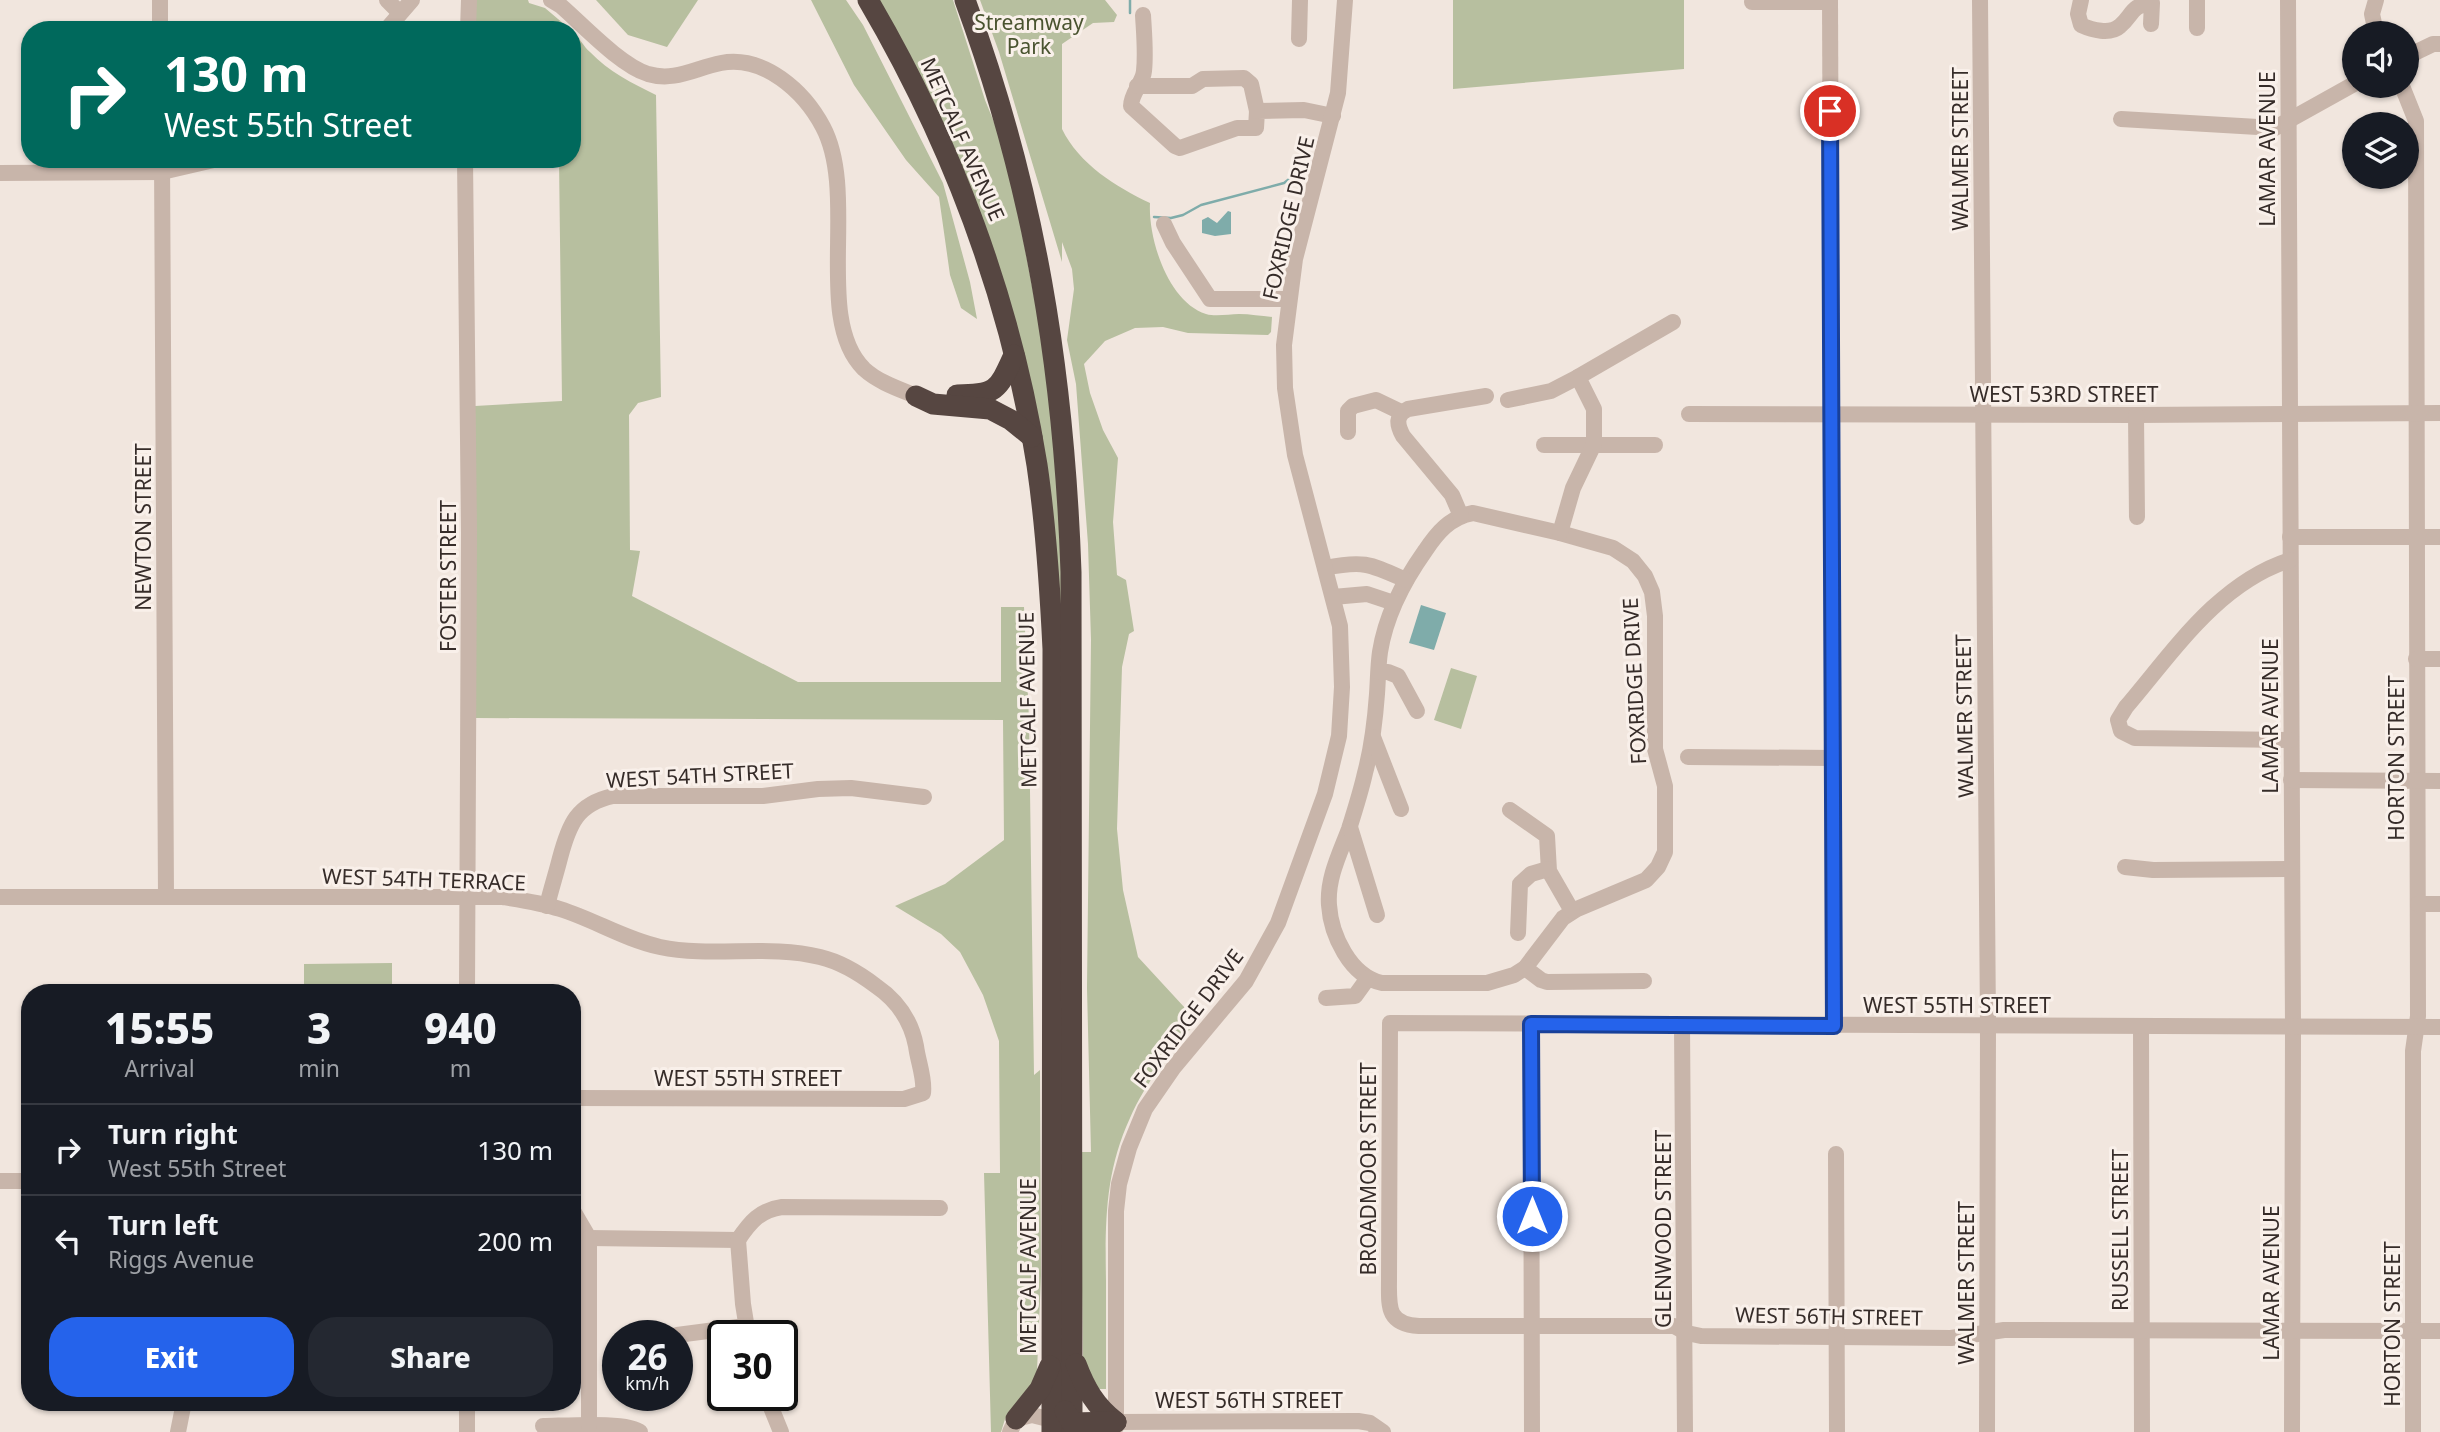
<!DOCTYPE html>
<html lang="en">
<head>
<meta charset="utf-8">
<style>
  :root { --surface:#171b24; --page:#242831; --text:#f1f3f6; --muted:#9ea1a6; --line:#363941; --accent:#2563eb }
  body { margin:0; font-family:"Noto Sans",sans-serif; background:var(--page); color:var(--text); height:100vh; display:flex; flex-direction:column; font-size:26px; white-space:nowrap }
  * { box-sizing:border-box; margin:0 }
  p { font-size:23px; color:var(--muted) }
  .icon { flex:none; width:38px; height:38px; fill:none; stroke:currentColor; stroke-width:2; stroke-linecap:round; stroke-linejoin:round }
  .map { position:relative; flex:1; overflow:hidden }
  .side { position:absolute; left:21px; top:984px; width:560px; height:427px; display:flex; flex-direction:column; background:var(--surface); border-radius:28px; box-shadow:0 2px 5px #0004 }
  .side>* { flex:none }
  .hud { position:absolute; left:21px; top:21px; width:560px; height:147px; border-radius:28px; box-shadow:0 2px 5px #0004; background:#00695c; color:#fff; overflow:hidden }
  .buttons { position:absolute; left:2342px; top:21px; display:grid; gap:14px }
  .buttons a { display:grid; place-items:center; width:77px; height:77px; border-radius:50%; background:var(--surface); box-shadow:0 2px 5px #0004; font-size:35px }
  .speed { position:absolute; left:602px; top:1320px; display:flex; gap:14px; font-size:35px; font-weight:700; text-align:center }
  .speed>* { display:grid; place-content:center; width:91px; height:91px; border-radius:50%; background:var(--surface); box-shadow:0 2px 5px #0004; line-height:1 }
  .speed small { font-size:18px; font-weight:400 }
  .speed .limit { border:4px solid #111; border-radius:10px; background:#fff; color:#111 }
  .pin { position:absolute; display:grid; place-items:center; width:60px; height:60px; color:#fff; margin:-30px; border:4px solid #fff; border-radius:50%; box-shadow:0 2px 7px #0007 }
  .me { position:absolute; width:77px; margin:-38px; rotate:0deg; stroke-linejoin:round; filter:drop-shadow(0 0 5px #0008) }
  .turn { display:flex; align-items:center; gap:24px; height:147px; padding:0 28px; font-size:32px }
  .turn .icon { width:91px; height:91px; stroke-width:2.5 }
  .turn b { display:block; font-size:49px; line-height:60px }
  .eta { display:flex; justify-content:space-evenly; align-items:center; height:119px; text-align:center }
  .eta b { font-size:42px; font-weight:800; line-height:49px }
  .primary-button { display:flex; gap:14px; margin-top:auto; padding:14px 28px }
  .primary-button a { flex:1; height:80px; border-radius:28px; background:var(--accent); color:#fff; font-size:28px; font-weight:800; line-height:80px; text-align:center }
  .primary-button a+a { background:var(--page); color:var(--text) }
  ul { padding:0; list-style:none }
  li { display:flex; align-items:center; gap:21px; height:91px; padding:0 28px; border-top:2px solid var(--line) }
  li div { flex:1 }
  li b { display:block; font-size:26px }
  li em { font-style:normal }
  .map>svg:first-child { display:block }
  .green { fill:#b7bf9f }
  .water { fill:#7facaa }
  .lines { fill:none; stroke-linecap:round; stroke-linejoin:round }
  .stream { stroke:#7facaa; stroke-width:2.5 }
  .minor { stroke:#c8b5aa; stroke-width:16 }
  .highway { stroke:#564641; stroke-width:21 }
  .route-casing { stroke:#184099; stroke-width:18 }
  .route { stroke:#2563eb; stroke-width:12 }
  .labels { text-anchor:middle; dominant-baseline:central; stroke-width:6; stroke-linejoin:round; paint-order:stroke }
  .park-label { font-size:21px; fill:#49532f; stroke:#f9f0ea }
  .street-label { font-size:21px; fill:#362c29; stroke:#f9f0ea }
</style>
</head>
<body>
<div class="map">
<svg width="2440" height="1432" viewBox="0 0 2440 1432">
  <rect width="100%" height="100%" fill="#f1e6de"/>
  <!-- green -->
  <g class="green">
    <path d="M475 0H528L529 3 545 8 571 30H472Z"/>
    <path d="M596 0H698L667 47 628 35Z"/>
    <path d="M811 0H846L863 25 943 183 970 282 977 319 961 308 950 275 939 197 906 160 854 85Z"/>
    <path d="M877 0H953L985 100 1007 154 1051 386 1064 584 1058 698 1020 352Z"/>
    <path d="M980 0H1105L1117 15 1114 22 1093 23 1062 44V129C1079 164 1116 187 1150 203 1148 239 1168 302 1206 314 1216 317 1229 314 1239 314 1250 314 1261 316 1272 317L1271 332 1268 335 1188 333 1163 327 1135 328 1105 341 1084 364 1090 393 1103 430 1118 458 1113 522 1117 575 1126 580 1134 631 1129 634 1122 667 1117 829 1123 890 1138 957 1197 1021C1172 1051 1146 1081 1130 1118 1105 1172 1105 1223 1106 1281 1106 1317 1106 1353 1106 1389H1097L1083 1358 1080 1152H1091L1087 988 1091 640 1088 544 1076 384 1067 340 1074 289 1072 269 1062 242V262L999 52Z"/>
    <path d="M1453 0H1684V69L1453 89Z"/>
    <path d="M572 31C580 38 583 46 590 52 609 72 632 83 656 95L661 397 638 403 629 415 630 550 640 551 632 596 798 682H1001V607H1024L1029 720 1034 1075 1040 1070 1041 1276 1037 1371 1035 1379 1005 1419 1001 1432H991L984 1173H1000L999 1041 983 995 960 952 941 934 895 906 945 884 1004 840 1003 720 476 718 475 406 562 401 559 159H572Z"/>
    <path d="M1451 668 1477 676 1461 729 1434 720Z"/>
    <path d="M392 963V992H304V964Z"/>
  </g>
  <!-- water -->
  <g class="water">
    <path d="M1228 211 1231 212V234L1215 236 1202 233V220L1208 217 1217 223Z"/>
    <path d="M1421 605 1446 613 1434 650 1409 643Z"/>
  </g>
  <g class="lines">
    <!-- stream -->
    <g class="stream">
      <path d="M1130 0V13"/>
      <path d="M1154 217 1171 218 1183 215 1201 205 1284 183 1297 173"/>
    </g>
    <!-- minor -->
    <g class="minor">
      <path d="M160 0V30"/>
      <path d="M387 0 400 13"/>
      <path d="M551 0 561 6C584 26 620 65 648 74 675 82 695 68 721 63 764 55 804 91 823 127 859 195 813 319 864 369 878 382 899 389 916 396"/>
      <path d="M1830 0 1834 1026"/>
      <path d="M1980 0 1988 1026 1987 1432"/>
      <path d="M2081 0 2078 14 2081 25C2092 30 2110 35 2120 26 2133 15 2131 5 2152 3L2151 24"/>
      <path d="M2288 0 2293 1028 2292 1432"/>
      <path d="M1752 2H1830"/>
      <path d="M1143 15C1144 33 1146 53 1144 71 1143 83 1131 93 1131 106L1175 146 1180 148 1237 128H1256L1257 111 1304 110 1333 116"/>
      <path d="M2197 28V0"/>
      <path d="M386 30 412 0"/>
      <path d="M468 30 469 0"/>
      <path d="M2376 33 2372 14 2376 0"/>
      <path d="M1299 39 1300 0"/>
      <path d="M2406 57 2433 44H2440"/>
      <path d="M1137 86H1192L1203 79 1244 78 1251 84 1257 111"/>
      <path d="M2402 86 2416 121 2418 1016 2413 1051V1432"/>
      <path d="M2121 119 2275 128 2354 84"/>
      <path d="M162 159 166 896"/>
      <path d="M465 159 469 532 467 992"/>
      <path d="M0 173 162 172 218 159"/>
      <path d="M1164 224 1173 243 1210 299H1289"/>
      <path d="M1508 400 1551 391 1578 377"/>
      <path d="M1689 414 2136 415 2440 413"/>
      <path d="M2136 415 2137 517"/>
      <path d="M1348 432V411L1353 406 1376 400 1401 412"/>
      <path d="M1544 445H1655"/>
      <path d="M1473 513 1560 533 1613 548 1633 561 1645 576 1652 592 1655 616V749L1665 786V852L1658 867 1646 880 1577 909 1563 918 1525 968 1514 975 1487 983H1382C1350 976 1331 935 1329 905 1327 878 1340 853 1349 829 1355 810 1361 791 1365 773 1372 747 1375 721 1377 694 1378 680 1378 666 1380 652 1386 614 1403 582 1425 551 1437 533 1450 517 1473 513Z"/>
      <path d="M1461 516 1452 495 1403 436C1397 425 1395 415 1408 409L1486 396"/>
      <path d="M1560 533 1573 488 1594 444V409L1578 377 1673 322"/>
      <path d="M2290 537H2440"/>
      <path d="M2290 560C2218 583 2173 652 2126 707L2118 720 2121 731 2135 738 2291 740"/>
      <path d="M1325 568C1364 560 1370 564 1406 580"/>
      <path d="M1333 597 1367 594 1394 603"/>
      <path d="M2416 659H2440"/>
      <path d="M1379 672H1388L1398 676 1417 711"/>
      <path d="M1373 737 1401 809"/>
      <path d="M1688 757 1833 758"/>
      <path d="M2291 780 2440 781"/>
      <path d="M1510 810 1547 836 1549 871 1572 911"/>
      <path d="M1350 827 1377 915"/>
      <path d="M2125 867 2153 870 2292 869"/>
      <path d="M0 897H503C522 900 542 903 560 909 595 920 624 939 660 947 712 958 769 944 820 957 841 962 859 973 876 986 898 1001 911 1020 916 1046 918 1062 925 1078 923 1093L904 1099 572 1098"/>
      <path d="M2418 904H2440"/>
      <path d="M547 906C551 889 556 874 560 858 569 824 577 804 613 796H763L818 789 851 788 924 797"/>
      <path d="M1518 933 1520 884 1531 874 1548 869"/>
      <path d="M1525 968 1541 980 1547 982 1644 981"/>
      <path d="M1326 998 1355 996 1368 978"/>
      <path d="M1531 1024 1532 1432"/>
      <path d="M1682 1025 1685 1432"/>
      <path d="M2141 1027 2142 1432"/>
      <path d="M2440 1027 1390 1023 1389 1279C1389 1306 1386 1324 1419 1326H1674L1687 1333 1701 1336 1951 1338 2004 1330 2440 1331"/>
      <path d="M1836 1154 1837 1432"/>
      <path d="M0 1181H30"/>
      <path d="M572 1209 589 1238"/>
      <path d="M589 1238 738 1240C750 1222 760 1210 782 1207L940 1208"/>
      <path d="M738 1240 743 1304 748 1335"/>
      <path d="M677 1335 746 1326"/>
      <path d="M766 1395 781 1432"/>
      <path d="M467 1402V1432"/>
      <path d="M1116 1422 1358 1421 1370 1423 1383 1432"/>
      <path d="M543 1426C562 1426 629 1421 640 1432"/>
      <path d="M589 1426V1238"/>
      <path d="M1116 1427V1211L1119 1184 1129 1148 1145 1109 1174 1067 1246 981 1278 923 1325 794 1339 736 1342 687 1340 626 1295 455 1285 388 1284 345 1295 259 1338 93 1345 0"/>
      <path d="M178 1432 184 1402"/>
      <path d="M1010 1432 1016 1419 1032 1415 1052 1420"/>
    </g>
    <!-- highway -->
    <g class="highway">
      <path d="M868 0C952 143 1011 301 1037 465 1046 526 1050 588 1053 649L1052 1432"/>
      <path d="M965 0C1035 190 1064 371 1071 572L1072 1432"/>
      <path d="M957 395C997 395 998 390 1014 355"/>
      <path d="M916 396 933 404 990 409 1011 420 1032 437"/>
      <path d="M1076 1364C1085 1388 1095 1406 1116 1422"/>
      <path d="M1065 1411 1072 1423 1116 1422"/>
      <path d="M1016 1419 1040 1389 1050 1366"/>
    </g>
  </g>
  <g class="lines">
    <!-- route casing -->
    <g class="route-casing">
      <path id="route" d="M1532 1216 1531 1024 1834 1026 1830 111"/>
    </g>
    <!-- route -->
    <use href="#route" class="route"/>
  </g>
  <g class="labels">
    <!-- park labels -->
    <g class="park-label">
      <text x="1029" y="22">Streamway<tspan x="1029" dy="24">Park</tspan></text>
    </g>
    <!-- street labels -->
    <g class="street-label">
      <text transform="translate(963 139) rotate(66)">METCALF AVENUE</text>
      <text transform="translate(1960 149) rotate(-90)">WALMER STREET</text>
      <text transform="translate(2267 149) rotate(-90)">LAMAR AVENUE</text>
      <text transform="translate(1288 218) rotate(-77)">FOXRIDGE DRIVE</text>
      <text x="2064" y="394">WEST 53RD STREET</text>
      <text transform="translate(143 527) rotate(-90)">NEWTON STREET</text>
      <text transform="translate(448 576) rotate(-90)">FOSTER STREET</text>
      <text transform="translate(1634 681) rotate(-93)">FOXRIDGE DRIVE</text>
      <text transform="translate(1027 700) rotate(-91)">METCALF AVENUE</text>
      <text transform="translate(1964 716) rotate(-91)">WALMER STREET</text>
      <text transform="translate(2270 716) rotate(-90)">LAMAR AVENUE</text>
      <text transform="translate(2396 758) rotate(-90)">HORTON STREET</text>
      <text transform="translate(700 775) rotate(-3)">WEST 54TH STREET</text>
      <text transform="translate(424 879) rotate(2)">WEST 54TH TERRACE</text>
      <text x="1957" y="1005">WEST 55TH STREET</text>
      <text transform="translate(1188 1018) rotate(-53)">FOXRIDGE DRIVE</text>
      <text x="748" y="1078">WEST 55TH STREET</text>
      <text transform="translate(1368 1169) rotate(-90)">BROADMOOR STREET</text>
      <text transform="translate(1663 1229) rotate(-90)">GLENWOOD STREET</text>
      <text transform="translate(2120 1230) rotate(-90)">RUSSELL STREET</text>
      <text transform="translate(1028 1266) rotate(-90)">METCALF AVENUE</text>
      <text transform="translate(1966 1283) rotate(-90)">WALMER STREET</text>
      <text transform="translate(2271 1283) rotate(-90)">LAMAR AVENUE</text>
      <text transform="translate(1829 1316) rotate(1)">WEST 56TH STREET</text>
      <text transform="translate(2392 1324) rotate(-90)">HORTON STREET</text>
      <text x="1249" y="1400">WEST 56TH STREET</text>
    </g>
  </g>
</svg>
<div class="buttons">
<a><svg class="icon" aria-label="sound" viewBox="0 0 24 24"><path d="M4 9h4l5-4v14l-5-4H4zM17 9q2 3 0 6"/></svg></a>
<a><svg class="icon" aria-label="layers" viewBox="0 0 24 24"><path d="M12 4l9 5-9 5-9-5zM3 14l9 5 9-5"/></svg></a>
</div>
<div class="speed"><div>26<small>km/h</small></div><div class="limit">30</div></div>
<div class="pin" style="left:1830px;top:111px;background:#d93025"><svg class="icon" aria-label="arrive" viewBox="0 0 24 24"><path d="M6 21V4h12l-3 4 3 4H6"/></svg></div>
<svg class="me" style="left:1532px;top:1216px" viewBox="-20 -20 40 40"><circle r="17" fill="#2563eb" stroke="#fff" stroke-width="3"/><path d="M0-11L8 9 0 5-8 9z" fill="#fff"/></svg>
<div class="hud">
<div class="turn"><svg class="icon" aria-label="right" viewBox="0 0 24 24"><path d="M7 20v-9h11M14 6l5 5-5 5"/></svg><div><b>130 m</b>West 55th Street</div></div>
</div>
<section class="side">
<div class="eta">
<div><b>15:55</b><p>Arrival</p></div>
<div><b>3</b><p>min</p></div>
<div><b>940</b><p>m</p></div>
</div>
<ul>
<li><svg class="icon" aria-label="right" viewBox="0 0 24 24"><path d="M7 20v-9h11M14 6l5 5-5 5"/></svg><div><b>Turn right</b><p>West 55th Street</p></div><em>130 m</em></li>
<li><svg class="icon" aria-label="left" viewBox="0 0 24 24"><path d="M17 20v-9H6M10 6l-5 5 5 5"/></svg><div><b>Turn left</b><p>Riggs Avenue</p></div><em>200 m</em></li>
</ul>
<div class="primary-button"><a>Exit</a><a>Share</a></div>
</section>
</div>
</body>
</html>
